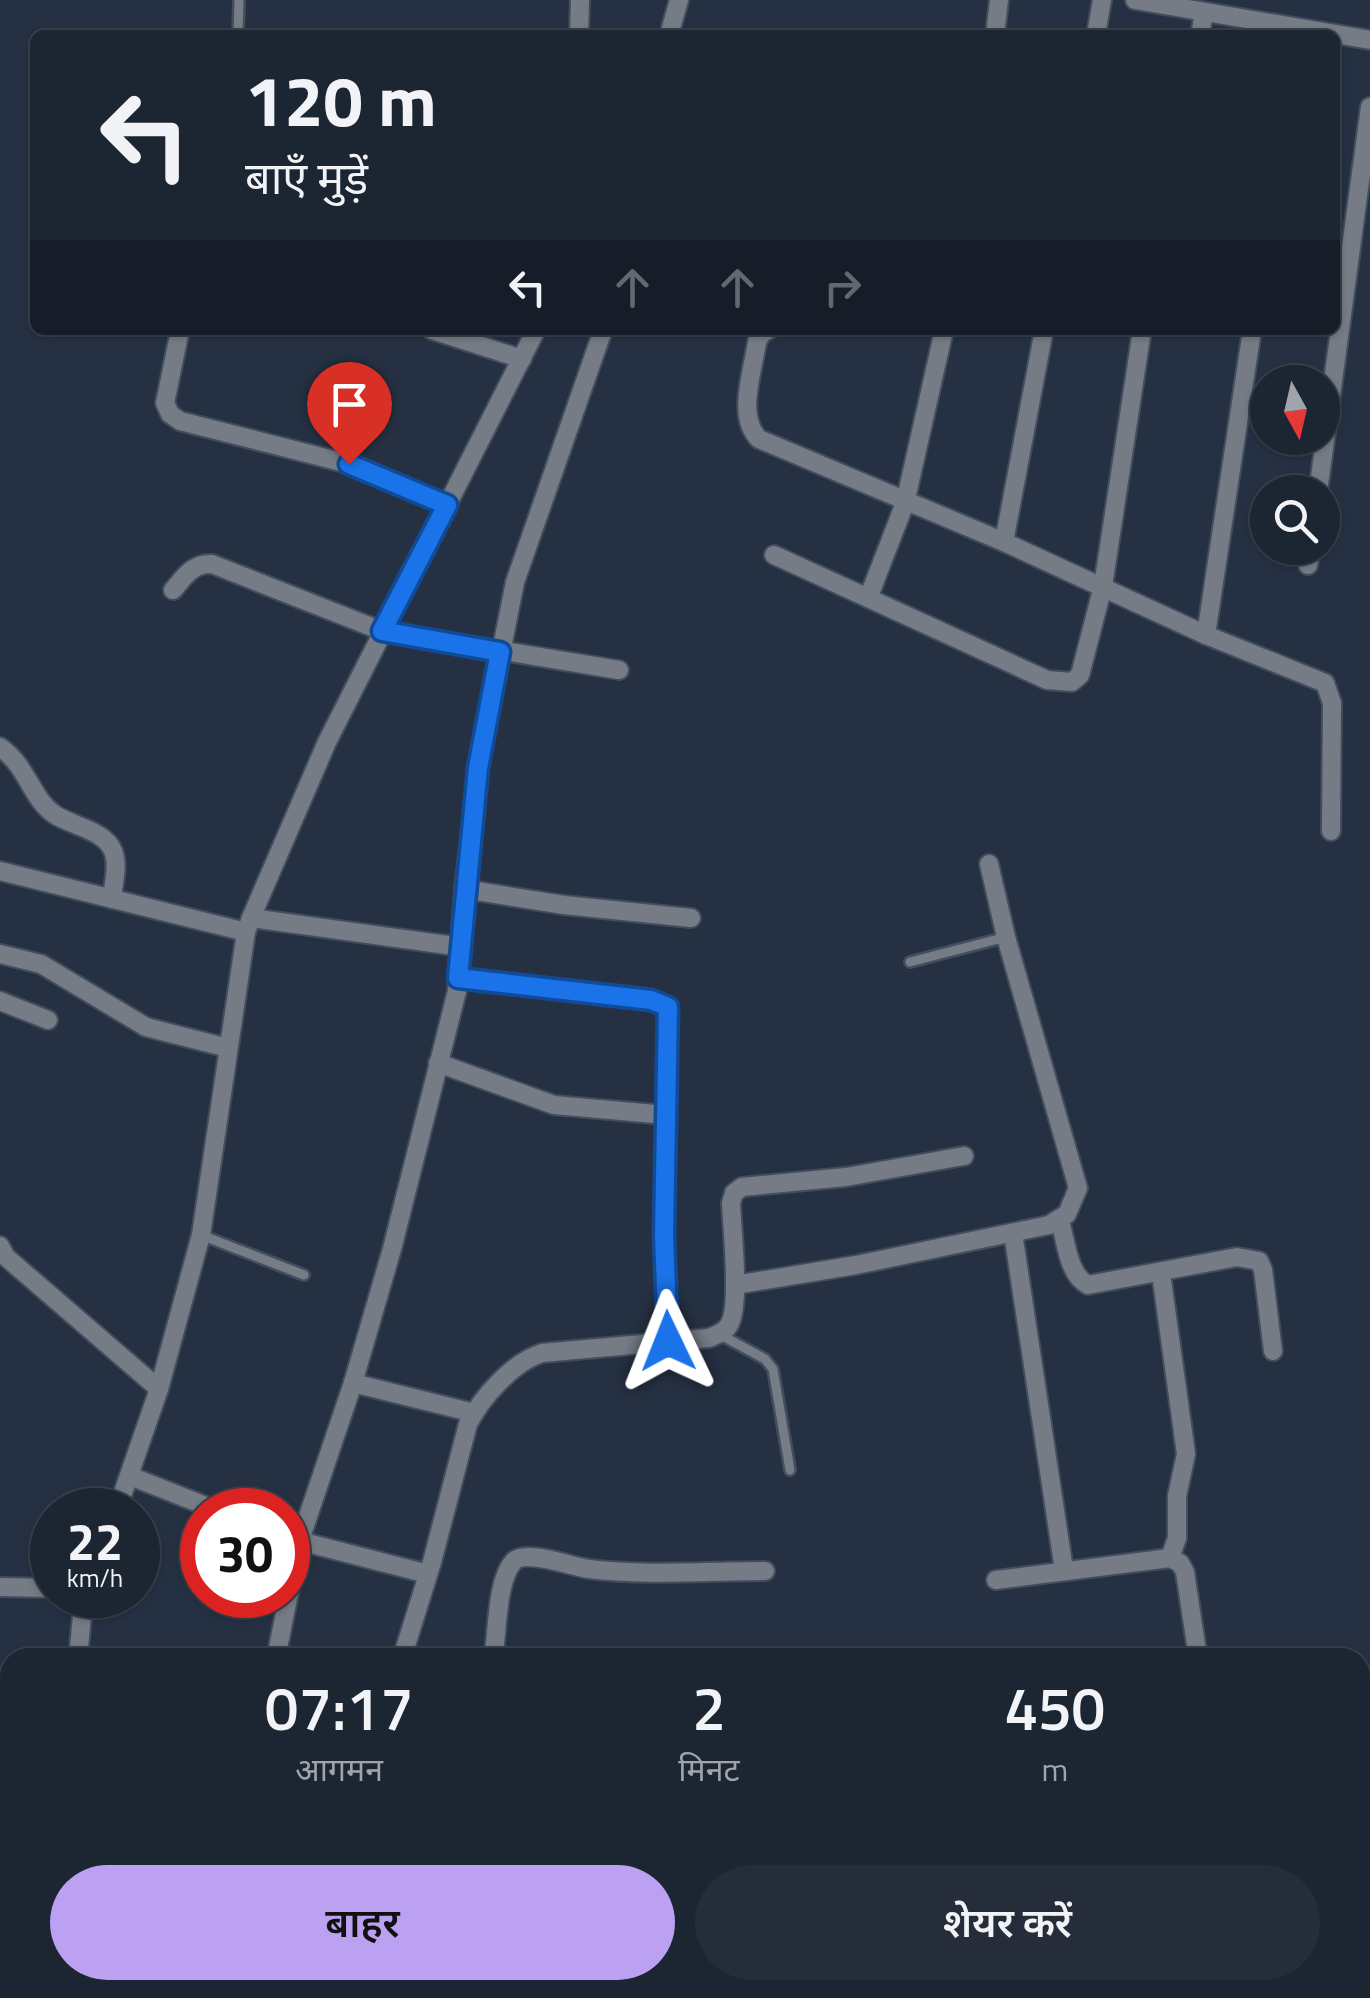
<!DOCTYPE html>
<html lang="hi">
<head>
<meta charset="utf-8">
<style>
  :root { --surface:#1c2532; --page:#252d3a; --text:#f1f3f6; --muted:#a0a5ac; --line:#3a424d; --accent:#bca0f2 }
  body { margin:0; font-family:"Titillium Web","Noto Sans Devanagari",sans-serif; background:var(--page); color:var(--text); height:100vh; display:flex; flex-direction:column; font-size:38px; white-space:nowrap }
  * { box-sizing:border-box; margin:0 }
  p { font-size:32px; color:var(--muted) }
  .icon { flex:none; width:55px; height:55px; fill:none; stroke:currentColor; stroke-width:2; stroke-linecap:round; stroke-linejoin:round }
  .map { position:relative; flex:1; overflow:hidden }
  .details { position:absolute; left:0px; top:1648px; width:1370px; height:352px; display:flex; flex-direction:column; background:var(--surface); border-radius:30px 30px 0 0; box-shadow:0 2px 8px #0004,0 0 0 2px var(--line) }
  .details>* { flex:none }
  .hud { position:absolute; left:30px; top:30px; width:1310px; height:305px; border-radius:15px; box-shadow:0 2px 8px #0004,0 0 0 2px var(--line); background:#1c2532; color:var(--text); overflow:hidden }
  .needle { width:65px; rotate:172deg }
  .fabs { position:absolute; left:1250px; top:365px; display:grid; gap:20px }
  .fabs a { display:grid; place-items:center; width:90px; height:90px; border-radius:50%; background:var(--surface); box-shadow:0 2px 8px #0004,0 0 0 2px var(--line); font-size:50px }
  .speed { position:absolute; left:30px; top:1488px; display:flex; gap:20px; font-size:50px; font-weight:700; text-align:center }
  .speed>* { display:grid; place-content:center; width:130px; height:130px; border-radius:50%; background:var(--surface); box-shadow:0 2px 8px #0004,0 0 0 2px var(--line); line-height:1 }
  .speed small { font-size:25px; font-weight:400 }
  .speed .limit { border:15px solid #d22; background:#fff; color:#111 }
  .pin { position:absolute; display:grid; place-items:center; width:85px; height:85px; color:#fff; margin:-102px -42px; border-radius:50% 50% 50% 0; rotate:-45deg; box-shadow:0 0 10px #0007 }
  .pin .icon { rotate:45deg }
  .me { position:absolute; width:110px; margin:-55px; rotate:358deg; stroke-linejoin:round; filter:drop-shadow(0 0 8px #0008) }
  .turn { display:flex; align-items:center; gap:35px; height:210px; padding:0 50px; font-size:45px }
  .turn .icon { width:130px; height:130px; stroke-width:2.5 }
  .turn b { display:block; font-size:70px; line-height:85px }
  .lanes { display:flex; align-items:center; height:95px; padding:0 50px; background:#0003; justify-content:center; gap:50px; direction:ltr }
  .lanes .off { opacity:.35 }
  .eta { display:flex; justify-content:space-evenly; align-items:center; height:170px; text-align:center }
  .eta b { font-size:60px; font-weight:600; line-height:70px }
  .button { display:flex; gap:20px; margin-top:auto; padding:20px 50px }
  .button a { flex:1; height:115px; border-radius:60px; background:var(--accent); color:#111; font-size:40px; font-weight:600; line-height:115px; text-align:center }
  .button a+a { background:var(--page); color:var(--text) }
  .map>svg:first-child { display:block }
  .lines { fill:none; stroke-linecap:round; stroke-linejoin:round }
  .lane-casing { stroke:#424d5e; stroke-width:14 }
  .street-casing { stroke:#424d5e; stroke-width:22 }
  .lane { stroke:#757c85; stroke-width:9 }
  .street { stroke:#757c85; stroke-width:18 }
  .route-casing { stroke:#114b97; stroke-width:25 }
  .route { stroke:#1a73e8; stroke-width:18 }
</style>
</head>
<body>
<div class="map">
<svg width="1370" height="1998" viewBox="0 0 1370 1998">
  <rect width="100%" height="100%" fill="#253143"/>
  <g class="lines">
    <!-- lane casing -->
    <g class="lane-casing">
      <g id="lane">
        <path d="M238 35 239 0"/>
        <path d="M910 962 1006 937"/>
        <path d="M201 1235 304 1275"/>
        <path d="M719 1334 765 1359 773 1369 790 1470"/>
      </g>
    </g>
    <!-- street casing -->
    <g class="street-casing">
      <g id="street">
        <path d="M1135 0 1370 40"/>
        <path d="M579 35 580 0"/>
        <path d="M669 35 679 0"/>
        <path d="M995 35 999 0"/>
        <path d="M1096 35 1102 0"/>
        <path d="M1200 35 1204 13"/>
        <path d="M180 330 165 403 170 414 180 421 349 464 447 505"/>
        <path d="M432 330 522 359"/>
        <path d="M768 330 762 333 757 342C753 371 736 417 759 439L1004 542 1206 635 1325 683 1332 703 1331 831"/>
        <path d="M1318 492 1370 107"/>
        <path d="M1004 542 1044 330"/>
        <path d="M774 555 1047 680 1072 682 1080 675 1103 586 1142 330"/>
        <path d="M1308 565 1311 548"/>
        <path d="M173 590C185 576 193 563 212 564L382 631 619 670"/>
        <path d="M869 596 905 503 944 330"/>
        <path d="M1206 635 1252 330"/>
        <path d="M0 747C28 767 31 798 54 814 71 826 105 830 113 851 119 865 113 884 112 899"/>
        <path d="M0 871 246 932"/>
        <path d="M464 889 564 905 691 918"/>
        <path d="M251 918 462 947"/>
        <path d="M0 954 41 964 146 1027 228 1048"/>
        <path d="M458 978 651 1000 668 1007 664 1235 668 1341"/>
        <path d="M0 1001 48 1020"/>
        <path d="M438 1063 554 1105 666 1115"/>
        <path d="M1060 1221C1066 1241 1068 1275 1088 1285L1237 1257 1259 1261 1263 1270 1273 1351"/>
        <path d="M1013 1233 1064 1570"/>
        <path d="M0 1246 6 1257 159 1389"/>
        <path d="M1161 1273 1186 1454 1177 1496V1538L1170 1558"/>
        <path d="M735 1285 856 1265 1049 1225 1067 1214 1078 1188 1006 937 989 864"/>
        <path d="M353 1383 474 1413"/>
        <path d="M130 1476 216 1510"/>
        <path d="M117 1510 159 1389 201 1235 246 932 251 918 327 742 536 330"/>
        <path d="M288 1538 428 1574"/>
        <path d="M996 1580 1170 1558 1180 1563 1185 1572 1198 1658"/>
        <path d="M0 1587 52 1588"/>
        <path d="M78 1658 84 1595"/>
        <path d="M276 1658 299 1543 353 1383 392 1249 457 991 464 889 478 768 515 582 603 330"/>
        <path d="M402 1658 432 1562 468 1424C482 1397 513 1362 542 1353L709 1338C717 1335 725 1332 729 1325 741 1307 732 1228 731 1203L734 1193 742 1187 846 1177 964 1156"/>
        <path d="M493 1658C498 1632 496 1580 514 1561 527 1549 572 1567 589 1569 645 1576 708 1571 765 1571"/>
        <path d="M1360 1943 1370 1949"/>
        <path d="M1178 1990 1179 1998"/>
        <path d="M1274 1990 1275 1998"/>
        <path d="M32 1998 33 1990"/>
        <path d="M153 1998 154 1990"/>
        <path d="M430 1998 431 1990"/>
      </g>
    </g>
    <!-- lane -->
    <use href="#lane" class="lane"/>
    <!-- street -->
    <use href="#street" class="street"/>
  </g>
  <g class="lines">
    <!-- route casing -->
    <g class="route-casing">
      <path id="route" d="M349 464 447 505 382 631 500 652 478 768 458 978 651 1000 668 1007 664 1235 668 1341"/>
    </g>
    <!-- route -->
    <use href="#route" class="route"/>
  </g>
</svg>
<div class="fabs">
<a><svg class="needle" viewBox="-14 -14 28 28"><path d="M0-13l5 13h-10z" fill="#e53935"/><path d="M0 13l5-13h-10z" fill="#a0a5ac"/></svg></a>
<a><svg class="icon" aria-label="search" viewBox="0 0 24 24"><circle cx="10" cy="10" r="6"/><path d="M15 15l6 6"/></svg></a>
</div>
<div class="speed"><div>22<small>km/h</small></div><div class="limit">30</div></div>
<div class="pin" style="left:349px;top:464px;background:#d93025"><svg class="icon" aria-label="arrive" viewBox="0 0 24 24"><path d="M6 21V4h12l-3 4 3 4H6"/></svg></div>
<svg class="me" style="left:668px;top:1341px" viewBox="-20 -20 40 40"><path d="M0-17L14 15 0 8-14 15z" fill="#1a73e8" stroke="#fff" stroke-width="4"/></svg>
<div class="hud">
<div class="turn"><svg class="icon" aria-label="left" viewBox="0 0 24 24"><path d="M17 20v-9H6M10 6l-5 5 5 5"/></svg><div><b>120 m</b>बाएँ मुड़ें</div></div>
<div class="lanes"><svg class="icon" aria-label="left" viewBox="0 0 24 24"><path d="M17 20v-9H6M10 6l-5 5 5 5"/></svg><svg class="icon off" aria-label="ahead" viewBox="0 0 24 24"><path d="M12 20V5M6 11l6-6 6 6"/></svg><svg class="icon off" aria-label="ahead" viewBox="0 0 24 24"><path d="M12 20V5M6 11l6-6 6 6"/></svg><svg class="icon off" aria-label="right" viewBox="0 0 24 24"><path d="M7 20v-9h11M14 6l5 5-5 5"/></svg></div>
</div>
<section class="details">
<div class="eta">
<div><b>07:17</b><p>आगमन</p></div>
<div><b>2</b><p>मिनट</p></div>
<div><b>450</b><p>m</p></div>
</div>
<div class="button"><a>बाहर</a><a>शेयर करें</a></div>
</section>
</div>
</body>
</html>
